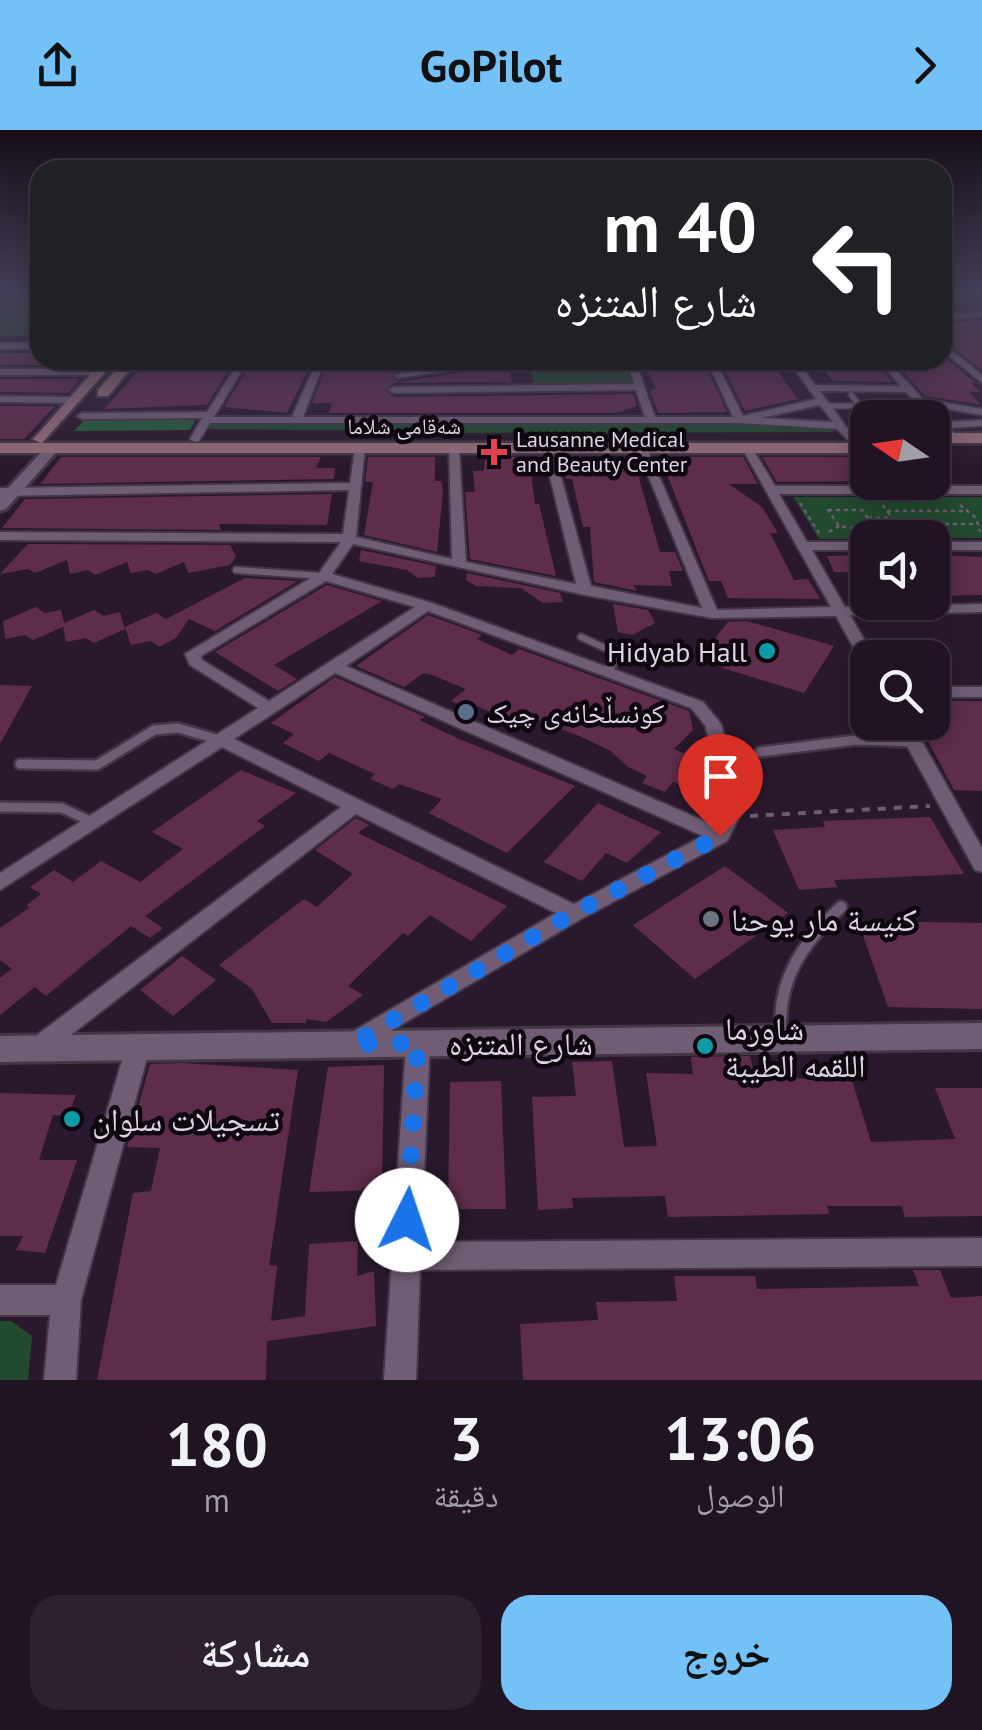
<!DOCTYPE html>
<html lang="ar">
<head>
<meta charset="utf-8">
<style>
  :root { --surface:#201322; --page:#2d202f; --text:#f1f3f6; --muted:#a29ea5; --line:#3d3240; --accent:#73c1f6 }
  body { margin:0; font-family:"PT Sans","Noto Naskh Arabic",sans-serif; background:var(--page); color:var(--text); direction:rtl; height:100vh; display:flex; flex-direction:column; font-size:38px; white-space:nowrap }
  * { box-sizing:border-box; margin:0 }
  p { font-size:32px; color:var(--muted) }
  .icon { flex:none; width:55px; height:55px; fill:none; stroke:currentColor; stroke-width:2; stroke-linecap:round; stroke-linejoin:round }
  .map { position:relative; height:1250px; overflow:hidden; direction:ltr }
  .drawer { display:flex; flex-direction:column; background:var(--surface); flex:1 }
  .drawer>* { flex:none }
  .guide { position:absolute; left:30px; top:30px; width:922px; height:210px; border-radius:30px; box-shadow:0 5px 25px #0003,0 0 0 2px var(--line); direction:rtl; background:#202124; color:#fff; overflow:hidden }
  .needle { width:65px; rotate:283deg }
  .tools { position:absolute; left:850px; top:270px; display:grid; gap:20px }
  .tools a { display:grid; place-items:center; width:100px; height:100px; border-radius:20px; background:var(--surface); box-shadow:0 5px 25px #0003,0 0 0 2px var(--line); font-size:50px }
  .pin { position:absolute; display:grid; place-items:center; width:85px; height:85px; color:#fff; margin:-102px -42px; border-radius:50% 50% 50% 0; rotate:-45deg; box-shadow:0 0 10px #0007 }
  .pin .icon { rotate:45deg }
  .me { position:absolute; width:110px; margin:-55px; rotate:4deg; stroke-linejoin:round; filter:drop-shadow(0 0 8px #0008) }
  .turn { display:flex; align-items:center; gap:35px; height:210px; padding:0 30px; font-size:45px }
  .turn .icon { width:130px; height:130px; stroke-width:2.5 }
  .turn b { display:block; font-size:70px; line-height:85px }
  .eta { display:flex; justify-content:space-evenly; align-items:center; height:170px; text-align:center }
  .eta b { font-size:60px; font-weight:700; line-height:70px }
  .primary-button { display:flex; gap:20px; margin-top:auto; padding:20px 30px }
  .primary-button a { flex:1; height:115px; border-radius:30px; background:var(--accent); color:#111; font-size:40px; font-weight:700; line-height:115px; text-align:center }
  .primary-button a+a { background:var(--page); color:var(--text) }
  header { display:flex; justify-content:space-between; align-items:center; height:130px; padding:0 30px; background:var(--accent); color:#111; font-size:45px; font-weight:700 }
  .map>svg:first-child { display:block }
  .green { fill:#214a2f }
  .forest { fill:#245d3a }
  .building { fill:#5f2d4c }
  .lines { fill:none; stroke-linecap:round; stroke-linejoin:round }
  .service-far3-casing { stroke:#433646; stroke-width:8 }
  .service-far2-casing { stroke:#433646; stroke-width:10 }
  .service-far1-casing { stroke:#433646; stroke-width:14 }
  .service-casing { stroke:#433646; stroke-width:16 }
  .pedestrian-casing { stroke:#433646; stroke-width:6 }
  .minor-casing { stroke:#433646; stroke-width:4 }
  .tertiary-casing { stroke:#433646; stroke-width:6 }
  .secondary-casing { stroke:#433646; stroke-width:5 }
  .path-far1 { stroke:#6c5d6f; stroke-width:2.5; stroke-dasharray:4 4; stroke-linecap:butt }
  .path { stroke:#6c5d6f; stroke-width:4; stroke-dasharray:8 8; stroke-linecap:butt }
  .service-far3 { stroke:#705d75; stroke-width:5 }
  .service-far2 { stroke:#705d75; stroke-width:6 }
  .service-far1 { stroke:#705d75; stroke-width:9 }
  .service { stroke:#705d75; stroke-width:11 }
  .pedestrian { fill:#705d75; fill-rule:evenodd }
  .minor { fill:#705d75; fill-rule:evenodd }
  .tertiary { fill:#705d75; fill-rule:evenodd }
  .secondary { fill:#926c78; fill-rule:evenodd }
  .route { stroke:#1a73e8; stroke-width:18; stroke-dasharray:0 32.4 }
  .health-dot { fill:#e0444e; stroke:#0f0710; stroke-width:4 }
  .culture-dot { fill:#0f9aa8; stroke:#0f0710; stroke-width:4 }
  .service-dot { fill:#5c6f8a; stroke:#0f0710; stroke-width:4 }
  .worship-dot { fill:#6b7280; stroke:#0f0710; stroke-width:4 }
  .labels { text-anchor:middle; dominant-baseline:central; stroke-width:9; stroke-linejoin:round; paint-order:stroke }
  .far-street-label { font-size:22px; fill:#ded3e0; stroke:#0f0710 }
  .far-poi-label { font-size:22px; fill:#ded3e0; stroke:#0f0710; text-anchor:start }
  .poi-label { font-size:28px; fill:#ded3e0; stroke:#0f0710; text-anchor:end }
  .near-poi-label { font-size:32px; fill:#ded3e0; stroke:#0f0710; text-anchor:start }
  .near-street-label { font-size:32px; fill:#ded3e0; stroke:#0f0710 }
</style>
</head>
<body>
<header><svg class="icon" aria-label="forward" viewBox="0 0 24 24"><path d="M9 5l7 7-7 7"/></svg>GoPilot<svg class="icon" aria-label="share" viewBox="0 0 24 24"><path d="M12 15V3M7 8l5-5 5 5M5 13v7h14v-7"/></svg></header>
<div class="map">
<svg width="982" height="1250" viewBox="0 0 982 1250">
  <rect width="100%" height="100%" fill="#2a192e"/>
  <!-- green -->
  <g class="green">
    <rect x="0" y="164" width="40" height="42"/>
    <path d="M625 230 632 254H534L528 231Z"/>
    <path d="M444 290 442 301 207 299 212 292Z"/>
    <path d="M462 293H773L834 297 833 302 461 303Z"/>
    <path d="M793 367H982V408L819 409Z"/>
    <path d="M0 1191H11L32 1206 28 1250H0Z"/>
  </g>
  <!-- forest -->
  <path class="forest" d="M196 289 190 300 74 301 84 290Z"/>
  <!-- building -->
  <g class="building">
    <path d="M982 190V240L942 210V194Z"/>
    <path d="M0 223H40V230H98L93 235H0Z"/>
    <path d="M942 225 976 253H971L980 262H969L981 275 925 266 892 230H942Z"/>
    <path d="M148 230H224L220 235H232L207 275 104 279Z"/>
    <path d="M270 230H313L287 283 224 277 250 235 268 234Z"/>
    <path d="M328 230H467L390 243 399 252 509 235 512 252 394 253 385 261 394 267 633 264 637 276 616 283H329L332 273H312Z"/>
    <path d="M641 230H703L727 282 658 283 650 261 656 258Z"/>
    <path d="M719 230H770L798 269 745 281Z"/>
    <path d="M815 230H874L893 252 833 251Z"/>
    <path d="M0 249H80L68 263 0 262Z"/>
    <path d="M0 276H55L24 309H0Z"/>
    <path d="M61 327H321L316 338H335L334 349 40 354Z"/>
    <path d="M368 327H435V351H441L443 362 437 422 364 405 373 352H365Z"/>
    <path d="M485 327H529L535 374H539L556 446 470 429 465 362H475L473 341H484Z"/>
    <path d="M559 327H633L660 422H675L683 441H669L672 456 633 455 637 461 594 452 590 397H583L572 349H566Z"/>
    <path d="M660 327H743L758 354H729L762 377 778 403H770L794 450 808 449 820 469 728 468 721 451H709Z"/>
    <path d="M762 327H868V351L777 352Z"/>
    <path d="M332 364 327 395 219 394 221 400 2 398 25 369Z"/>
    <path d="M28 414 230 415 236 426 230 435 188 443 184 432 156 444 148 440 131 443 127 432 95 445 88 440 70 444 67 430 35 443 28 439 0 444Z"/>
    <path d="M361 420 436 436 435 447 418 448 407 440 359 431Z"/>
    <path d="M868 425V442H834L827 426Z"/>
    <path d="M932 425 982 427V465L932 466Z"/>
    <path d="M467 443 560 463 563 472 543 473 521 458 476 456 466 450Z"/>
    <path d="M245 448 298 451 215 501 189 489 176 508 159 517 151 511 131 515 125 497 156 483 166 489Z"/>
    <path d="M327 455 382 471 274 535 297 549 278 561 215 522Z"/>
    <path d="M613 474 648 480 655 493 632 505 618 502Z"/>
    <path d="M36 477 44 483 61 480 64 493 94 480 104 486 120 482 125 499 94 513 86 508 66 512 63 497 33 510 25 505 5 509 3 491Z"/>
    <path d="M428 485 482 505 477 509 512 525 519 519 689 581 693 600 674 619 712 636 692 660 673 652 665 662 642 653 647 646 628 637 611 621 579 606 535 589 526 597 474 575 469 579 451 571 466 559 432 545 423 543 404 557 356 536Z"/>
    <path d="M747 491 834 516 804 563 710 534 712 530 700 527 728 492Z"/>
    <path d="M335 547 425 587 419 590 457 608 575 656 507 723 429 683 442 669 399 654 393 659 370 649 375 644 329 623 319 631 283 613 294 604 271 593Z"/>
    <path d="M0 555 32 556 0 614Z"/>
    <path d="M932 571H982V661L954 660 918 592H932Z"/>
    <path d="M241 640 296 663 257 691 265 696 145 786 163 798 150 808 131 796 46 866 35 857 0 885V848L12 839 0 830V798L29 778 27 775 41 764 30 757 54 740 73 752 101 731 140 752 183 719 152 702Z"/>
    <path d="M598 673 661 702 627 733 606 723 582 751 544 732Z"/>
    <path d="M930 687 964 744 834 750 837 757 799 760 773 700 825 697 823 691Z"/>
    <path d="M356 688 369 695 358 703 507 776 471 811 430 785 408 806 403 803 348 856 363 865 326 892 306 889V893H272L252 859 219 835 304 769 317 777 353 744 315 720Z"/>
    <path d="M725 736 788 783 695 849 633 795Z"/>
    <path d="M858 791 982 793V879L888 877Z"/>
    <path d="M182 826 216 850 173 886 140 860Z"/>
    <path d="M750 926 755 947 852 950 871 1012 955 1009 935 958H982V1086L905 1087 902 1076H827L829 1084 668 1087 665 1066 572 1068 573 1078 538 1080 532 967 576 966 572 932 612 931 624 1017 657 1016 646 943 693 944 691 927Z"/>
    <path d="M182 933 298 940 269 1135 277 1136 271 1191 305 1186 309 1114 358 1111 357 1146 374 1141 376 1196 267 1211 266 1250H97L133 1063 151 1061 160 1018 127 1017 150 934Z"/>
    <path d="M384 935 382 1060 309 1062 328 937Z"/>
    <path d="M501 951 506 1079H448L450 952Z"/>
    <path d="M0 963 76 965 68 986 53 985 39 1030H77L45 1123 16 1120 23 1106H0Z"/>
    <path d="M913 1140H940L951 1168 982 1166V1250H523L520 1194 598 1190 596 1172 677 1171 674 1146H755L757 1159 919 1156Z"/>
  </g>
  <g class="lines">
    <!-- service-far3 casing -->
    <g class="service-far3-casing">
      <g id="service-far3">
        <path d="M851 265 864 280"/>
        <path d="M826 276H860"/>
      </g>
    </g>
    <!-- service-far2 casing -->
    <g class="service-far2-casing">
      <g id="service-far2">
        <path d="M236 440 323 446"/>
        <path d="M581 507 618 524"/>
      </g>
    </g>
    <!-- service-far1 casing -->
    <g class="service-far1-casing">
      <g id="service-far1">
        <path d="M608 542 617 521"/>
        <path d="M760 622 856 610 913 612"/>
        <path d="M20 634 97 635 154 600 178 598 220 610"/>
        <path d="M0 677 62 678 92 692"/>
      </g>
    </g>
    <!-- service casing -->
    <g class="service-casing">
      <path id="service" d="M781 903C777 849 803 813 841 777"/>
    </g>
    <!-- pedestrian casing -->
    <g class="pedestrian-casing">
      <path id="pedestrian" d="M633 234 635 235V237L578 239 575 237 578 235Z"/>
    </g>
    <!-- minor casing -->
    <g class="minor-casing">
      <g id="minor">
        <path d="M942 164H965L942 167Z"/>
        <path d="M982 182V186L942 190V186Z"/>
        <rect x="0" y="213" width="40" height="6"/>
        <path d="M942 213 982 245V253L942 220Z"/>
        <path d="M240 230H248L214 287H292L317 230H325L303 287H645L636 260 394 263 389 260 394 257 634 254 627 230H635L655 287H733L707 230H715L743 286 816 269 788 230H797L815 255 901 256 878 230H887L923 269 982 279V285L930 276 945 292 982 290V296L950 298 959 308 950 310 932 288 906 262 820 261 855 309 850 312 837 299 740 293H210L199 311 195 312 190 309 202 288 82 289 77 286 82 283 207 282ZM820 275 833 292 761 288Z"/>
        <path d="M492 230H517L398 248 393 245Z"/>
        <path d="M0 239H99L104 242 99 245H0Z"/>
        <path d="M0 266 75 267 80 270 75 273 0 272Z"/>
        <path d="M360 315 365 318 356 407 452 429 449 318 454 315 459 318 466 432 576 454 543 318 548 315 553 318 591 456 702 478 637 318 646 316 717 480 831 477 742 318 743 316H751L775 356H982V364H779L807 412H868V420H812L845 477 982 474V482L850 485 875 528H868V534L860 529 836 486 712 488 585 465 353 414 332 444 432 473 703 572 721 594 744 678 727 711 581 789 353 923 345 920 341 913 345 906 556 783 356 684 45 925 37 928 29 925 25 918 29 911 341 677 222 617 0 760V743L258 578 190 535 185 524 319 443 341 412 0 410V402L343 404 349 360 0 366V358L350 353 355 318ZM326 451 415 477 269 571 202 530 201 526ZM428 481 691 578 705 595 726 678 716 696 346 536ZM335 543 703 706 574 774 234 609Z"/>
        <rect x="932" y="412" width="50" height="8"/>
        <rect x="932" y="557" width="50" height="10"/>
        <path d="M894 592H911L982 718V742L975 740Z"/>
        <path d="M418 903 426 906 430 913 421 1112 982 1108V1136L420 1140 416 1250H384L406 913 410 906Z"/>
        <path d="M138 907 146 910 150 917 81 1170 76 1250H44L50 1185H0V1155H56L126 917 130 910Z"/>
      </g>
    </g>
    <!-- tertiary casing -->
    <g class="tertiary-casing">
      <g id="tertiary">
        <path d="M47 316 59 319 6 379 0 381V367Z"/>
        <path d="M982 893V919L0 932V906Z"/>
      </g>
    </g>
    <!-- secondary casing -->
    <g class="secondary-casing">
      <g id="secondary">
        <path d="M103 230H116L42 313H868V323H0V313H40L33 309 36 306Z"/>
        <path d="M125 230H138L108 266H98V260Z"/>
        <rect x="932" y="303" width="50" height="10"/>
      </g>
    </g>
    <!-- path-far1 -->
    <g class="path-far1">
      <path d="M800 373 819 403"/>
      <path d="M960 375 976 388 980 402"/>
      <path d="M828 380H862L873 395 856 399 839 396Z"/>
      <path d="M887 381H968"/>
      <path d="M868 388H892"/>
      <path d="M897 394H979"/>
      <path d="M873 395 907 407 880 372"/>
      <path d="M829 402 839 396"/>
      <path d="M876 407H927"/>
    </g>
    <!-- path -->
    <path class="path" d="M750 686 930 676"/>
    <!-- service-far3 -->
    <use href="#service-far3" class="service-far3"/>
    <!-- service-far2 -->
    <use href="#service-far2" class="service-far2"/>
    <!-- service-far1 -->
    <use href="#service-far1" class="service-far1"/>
    <!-- service -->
    <use href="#service" class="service"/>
    <!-- pedestrian -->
    <use href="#pedestrian" class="pedestrian"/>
    <!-- minor -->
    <use href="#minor" class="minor"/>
    <!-- tertiary -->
    <use href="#tertiary" class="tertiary"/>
    <!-- secondary -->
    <use href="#secondary" class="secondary"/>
  </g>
  <!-- sky -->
  <linearGradient id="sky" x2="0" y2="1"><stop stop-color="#170e19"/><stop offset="0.48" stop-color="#443e57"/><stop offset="1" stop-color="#443e57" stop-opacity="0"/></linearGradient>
  <rect width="982" height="339" fill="url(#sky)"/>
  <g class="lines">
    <!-- route -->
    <path class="route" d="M407 1090 418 913 352 914 574 783 720 706"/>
  </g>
  <!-- markers -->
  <path class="health-dot" d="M489 307h10v10h10v10h-10v10h-10v-10h-10v-10h10z"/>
  <g class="culture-dot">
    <circle cx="767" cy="521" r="10"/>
    <circle cx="705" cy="916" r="10"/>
    <circle cx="72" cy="989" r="10"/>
  </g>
  <circle class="service-dot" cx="466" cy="582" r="10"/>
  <circle class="worship-dot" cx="711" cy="789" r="10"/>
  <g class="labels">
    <!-- far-street labels -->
    <g class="far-street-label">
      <text x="404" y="296">شەقامی شلاما</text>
    </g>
    <!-- far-poi labels -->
    <g class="far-poi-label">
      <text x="516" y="309">Lausanne Medical<tspan x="516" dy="25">and Beauty Center</tspan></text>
    </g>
    <!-- poi labels -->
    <g class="poi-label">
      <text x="747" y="521">Hidyab Hall</text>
      <text x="486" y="582" text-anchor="start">کونسڵخانەی چیک</text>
    </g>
    <!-- near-poi labels -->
    <g class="near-poi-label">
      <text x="731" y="789">كنيسة مار يوحنا</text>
      <text x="725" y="898">شاورما<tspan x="725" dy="37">اللقمه الطيبة</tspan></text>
      <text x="92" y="989">تسجيلات سلوان</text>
    </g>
    <!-- near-street labels -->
    <g class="near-street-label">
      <text x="521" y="913">شارع المتنزه</text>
    </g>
  </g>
</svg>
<div class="tools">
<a><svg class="needle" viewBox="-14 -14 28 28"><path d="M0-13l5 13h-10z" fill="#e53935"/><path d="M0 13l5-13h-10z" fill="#a29ea5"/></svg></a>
<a><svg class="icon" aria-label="sound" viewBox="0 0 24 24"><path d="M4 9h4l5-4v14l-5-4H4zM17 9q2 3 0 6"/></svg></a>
<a><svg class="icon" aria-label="search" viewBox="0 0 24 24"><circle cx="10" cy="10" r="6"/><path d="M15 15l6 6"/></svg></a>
</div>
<div class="pin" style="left:720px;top:706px;background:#d93025"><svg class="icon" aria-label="arrive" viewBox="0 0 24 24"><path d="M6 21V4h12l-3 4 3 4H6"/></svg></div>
<svg class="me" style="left:407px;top:1090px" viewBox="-20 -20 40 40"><circle r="19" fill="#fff"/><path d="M0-13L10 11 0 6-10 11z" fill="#1a73e8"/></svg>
<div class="guide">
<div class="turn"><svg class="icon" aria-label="left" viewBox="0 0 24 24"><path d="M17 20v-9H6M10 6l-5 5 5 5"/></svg><div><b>40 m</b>شارع المتنزه</div></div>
</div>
</div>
<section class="drawer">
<div class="eta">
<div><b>13:06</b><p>الوصول</p></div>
<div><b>3</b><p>دقيقة</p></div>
<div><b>180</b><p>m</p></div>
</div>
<div class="primary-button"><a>خروج</a><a>مشاركة</a></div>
</section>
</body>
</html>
